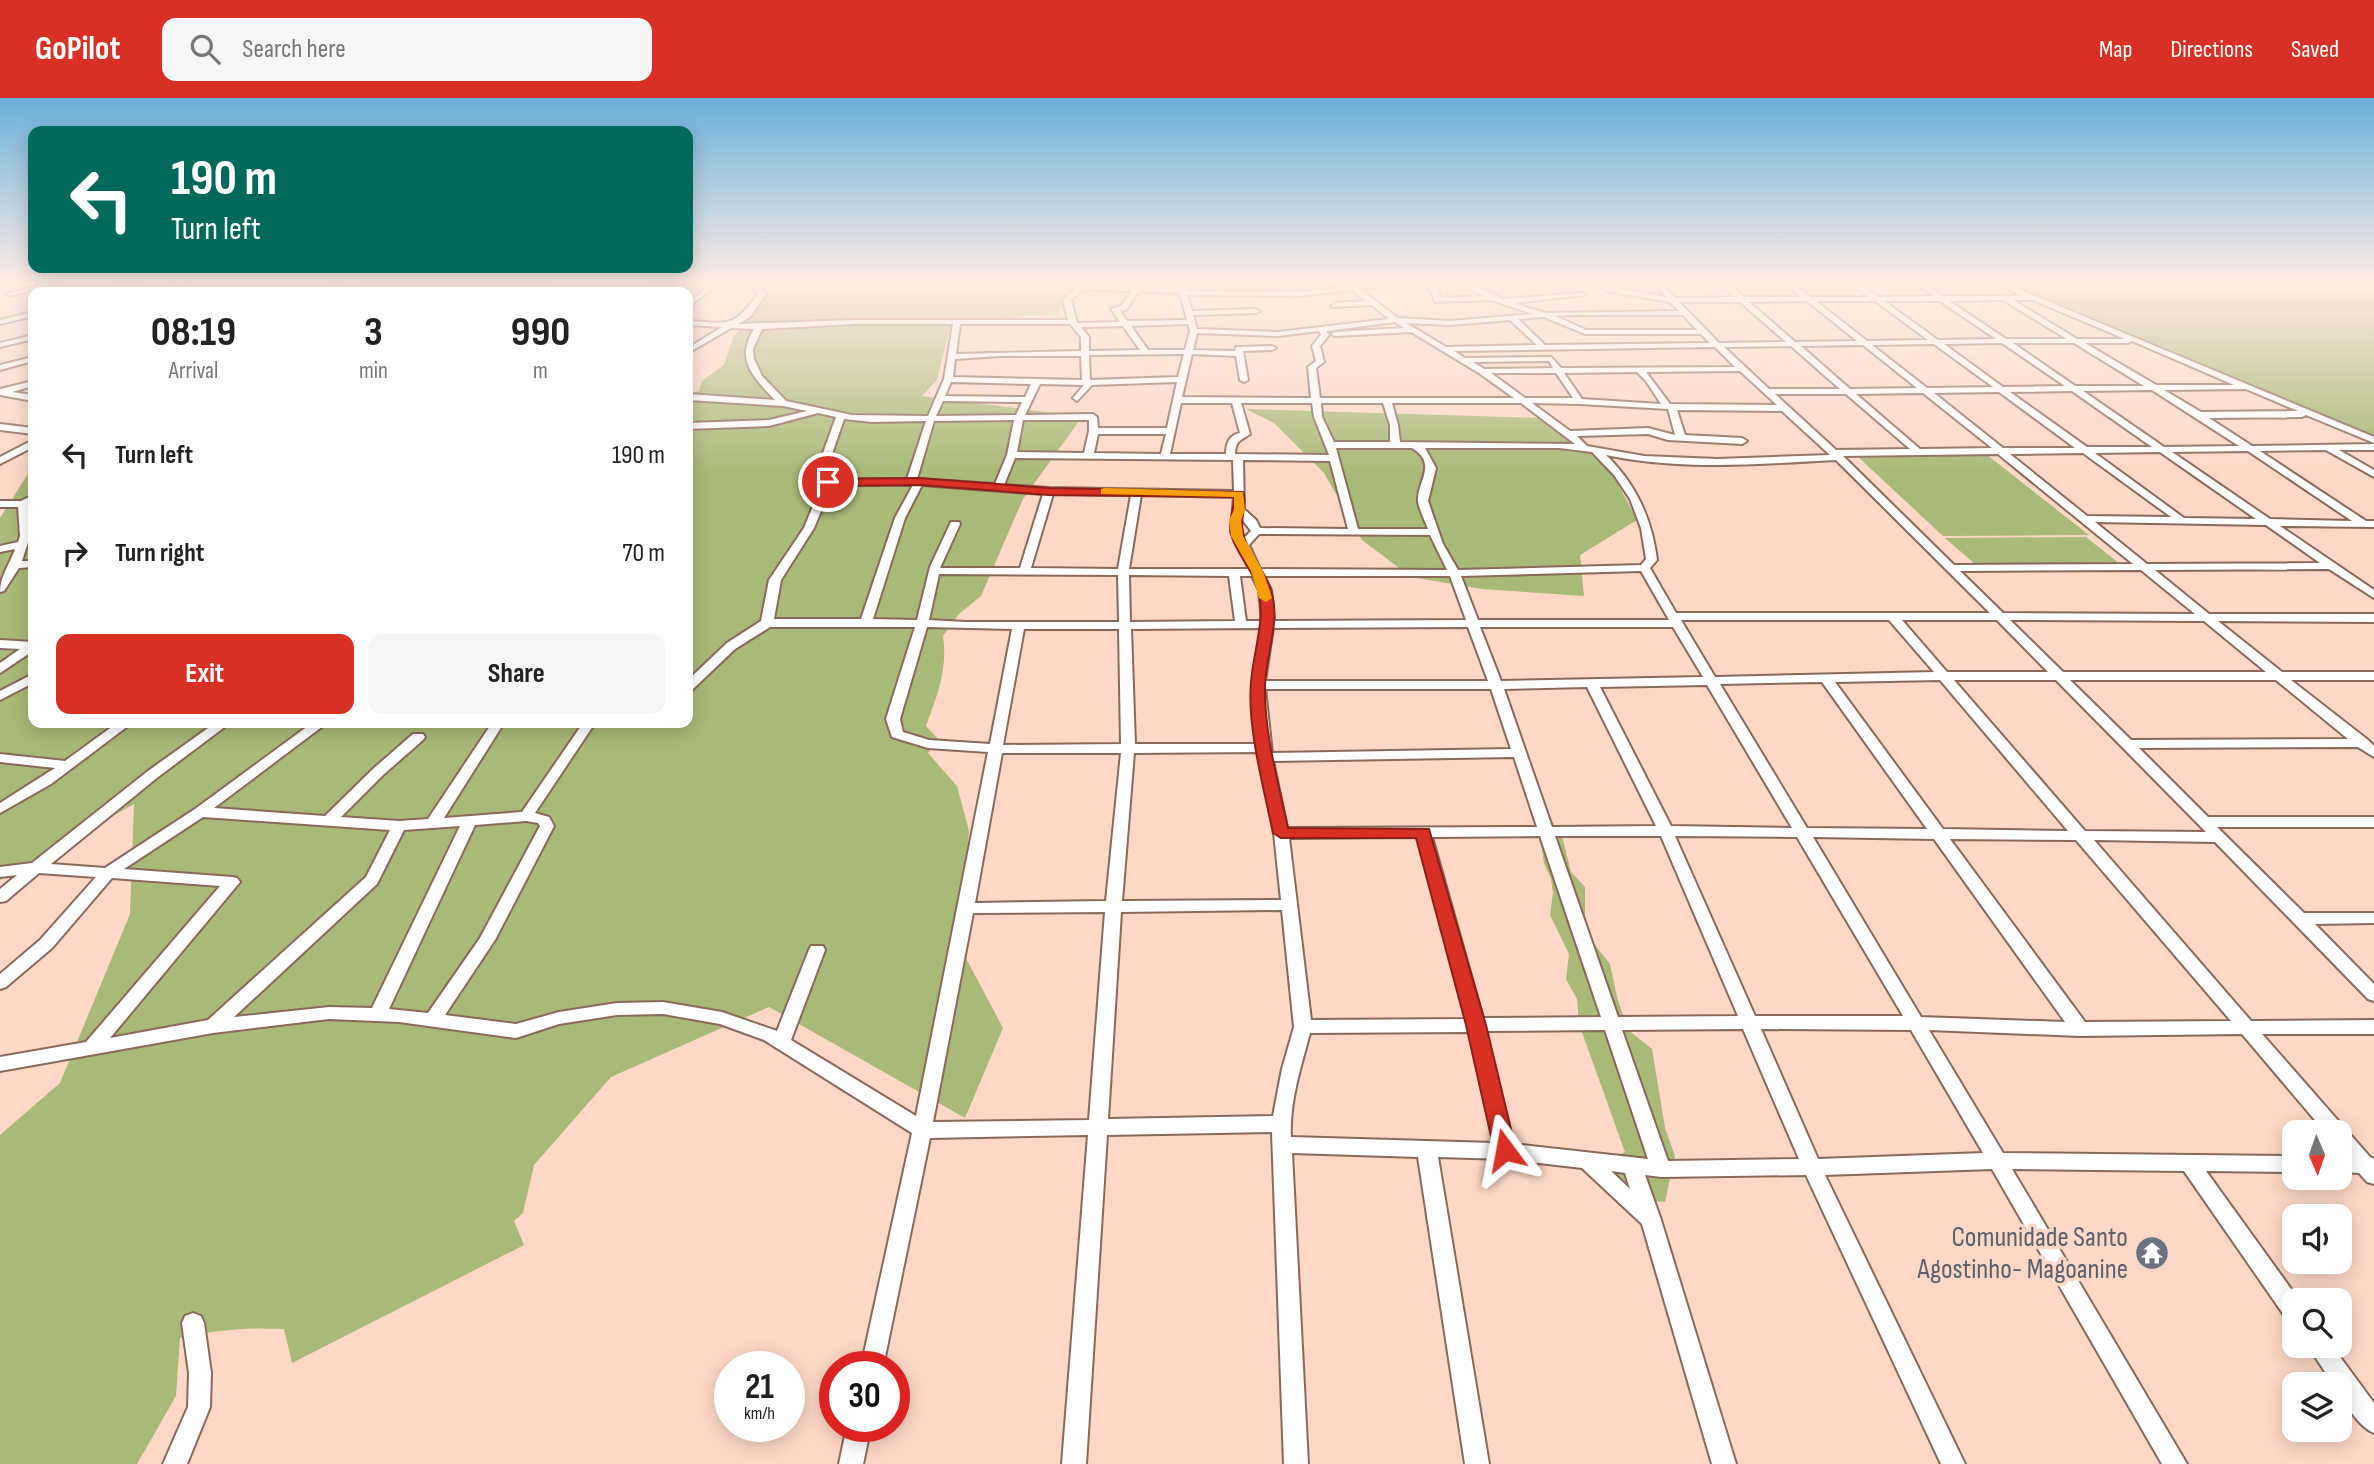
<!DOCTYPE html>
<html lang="en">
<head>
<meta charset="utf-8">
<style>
  :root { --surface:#fff; --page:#f6f6f6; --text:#222; --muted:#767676; --accent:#d93025 }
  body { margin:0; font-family:"Sofia Sans Condensed",sans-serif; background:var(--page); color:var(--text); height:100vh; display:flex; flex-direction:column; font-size:26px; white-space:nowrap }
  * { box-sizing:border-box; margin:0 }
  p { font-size:23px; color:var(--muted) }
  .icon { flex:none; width:38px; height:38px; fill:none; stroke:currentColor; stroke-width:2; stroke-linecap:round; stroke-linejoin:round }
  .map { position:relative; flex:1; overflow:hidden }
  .panel { position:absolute; left:28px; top:189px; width:665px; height:441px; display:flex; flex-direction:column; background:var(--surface); border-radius:14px; box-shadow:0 4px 18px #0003 }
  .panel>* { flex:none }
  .hud { position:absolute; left:28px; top:28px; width:665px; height:147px; border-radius:14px; box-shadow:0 4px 18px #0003; background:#00695c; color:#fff; overflow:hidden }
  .needle { width:46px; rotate:178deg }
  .tools { position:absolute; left:2282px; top:1022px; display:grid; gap:14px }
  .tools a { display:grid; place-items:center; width:70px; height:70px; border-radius:14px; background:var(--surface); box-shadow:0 4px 18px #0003; font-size:35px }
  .speed { position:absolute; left:714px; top:1253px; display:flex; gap:14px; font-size:35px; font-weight:700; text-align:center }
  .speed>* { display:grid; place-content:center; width:91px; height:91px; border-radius:50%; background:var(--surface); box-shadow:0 4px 18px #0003; line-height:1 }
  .speed small { font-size:18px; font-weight:400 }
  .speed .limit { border:10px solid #d22; background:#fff; color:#111 }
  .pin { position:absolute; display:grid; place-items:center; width:60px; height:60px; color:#fff; margin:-30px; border:4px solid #fff; border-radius:50%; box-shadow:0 2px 7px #0007 }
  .me { position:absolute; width:77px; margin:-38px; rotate:347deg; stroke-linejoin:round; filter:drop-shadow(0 0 5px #0008) }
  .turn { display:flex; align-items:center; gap:24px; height:147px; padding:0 28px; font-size:32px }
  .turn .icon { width:91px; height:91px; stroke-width:2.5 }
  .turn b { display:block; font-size:49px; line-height:60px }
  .eta { display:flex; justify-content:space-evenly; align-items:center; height:119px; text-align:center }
  .eta b { font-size:42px; font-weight:700; line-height:49px }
  .cta { display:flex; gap:14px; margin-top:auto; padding:14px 28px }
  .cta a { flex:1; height:80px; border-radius:14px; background:var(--accent); color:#fff; font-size:28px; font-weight:700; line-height:80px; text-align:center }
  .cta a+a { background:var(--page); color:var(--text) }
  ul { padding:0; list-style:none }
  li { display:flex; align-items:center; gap:21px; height:98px; padding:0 28px }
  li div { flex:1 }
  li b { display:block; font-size:26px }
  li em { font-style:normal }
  header { display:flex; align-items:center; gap:42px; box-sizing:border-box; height:98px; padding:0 35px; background:var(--accent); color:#fff }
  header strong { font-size:33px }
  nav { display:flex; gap:38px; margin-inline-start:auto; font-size:24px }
  .search { width:490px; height:63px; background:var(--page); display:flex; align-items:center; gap:18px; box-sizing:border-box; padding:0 24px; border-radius:14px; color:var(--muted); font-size:26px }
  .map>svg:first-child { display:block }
  .green { fill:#a9b977 }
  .forest { fill:#a3b46f }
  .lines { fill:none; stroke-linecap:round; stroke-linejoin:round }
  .minor-casing { stroke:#8a695a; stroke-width:4 }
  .minor { fill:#fff; fill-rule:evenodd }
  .route { fill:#d93025; stroke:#8d1f18; stroke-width:2 }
  .slow { fill:#f59e0b }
  .labels { text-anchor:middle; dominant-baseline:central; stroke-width:7; stroke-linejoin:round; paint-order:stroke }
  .near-worship-label { font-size:28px; fill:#5b616d; stroke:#fdd8c6; text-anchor:end }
</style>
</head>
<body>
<header>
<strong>GoPilot</strong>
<div class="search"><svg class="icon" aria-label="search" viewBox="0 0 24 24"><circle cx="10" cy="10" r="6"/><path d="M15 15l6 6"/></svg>Search here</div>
<nav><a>Map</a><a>Directions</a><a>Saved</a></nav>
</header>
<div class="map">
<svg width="2374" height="1366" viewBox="0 0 2374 1366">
  <rect width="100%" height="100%" fill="#fdd8c6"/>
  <!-- green -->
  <g class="green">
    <path d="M764 186H1080L1065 197 1058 216 966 223 948 237 937 282 922 298 1082 319 1023 401 981 498 959 516 943 538C948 571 937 598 926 628L939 642 928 655 957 688 969 733 959 847 1003 930 965 1020 769 909 611 979 534 1067 523 1115 514 1123 524 1147 292 1265 284 1231C247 1229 216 1232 180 1240L176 1298 137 1366H0V1037L60 985 130 816 134 706 0 782V420L33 368V625H688V296L699 293 702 283 724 267 733 240 762 202Z"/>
    <path d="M1201 186H1379C1328 192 1248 204 1201 186Z"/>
    <path d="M1246 311 1545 320 1610 371 1637 422 1580 457 1584 498 1482 491 1411 479 1362 442 1324 375 1274 325Z"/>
    <path d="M1986 356 2089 437 1943 438 1856 357Z"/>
    <path d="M2086 439 2120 466H1975L1945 440Z"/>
    <path d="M1554 735 1562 738 1571 774 1585 789V828L1588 838 1610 866 1617 899 1628 932 1652 951 1665 1030 1675 1058 1665 1104 1612 1100 1594 1069 1625 1054 1579 926 1577 901 1566 881 1569 856 1550 817 1553 795 1551 781 1544 765 1541 743Z"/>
  </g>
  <!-- forest -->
  <path class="forest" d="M2006 186H2374V339Z"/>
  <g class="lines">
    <!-- minor casing -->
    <g class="minor-casing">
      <g id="minor">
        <path d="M45 186H56L10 198 6 196Z"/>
        <path d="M120 186 140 188 125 194H116L128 189Z"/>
        <path d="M180 186H188L173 194H164Z"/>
        <path d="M335 186 443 190 548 189 552 191C537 198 513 194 497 194 444 194 391 193 338 188Z"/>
        <path d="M694 186H719L688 209V204L708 189 620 194Z"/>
        <path d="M753 186H759L766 196 750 219 738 226 853 222H1068L1063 202 1081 186 1179 191 1178 186H1184L1186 193 1299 194 1347 189 1345 186 1355 188 1394 186 1360 191 1398 220 1450 223 1533 216 1491 202 1435 204 1428 186H1434L1441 200 1483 198 1464 186H1472L1503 201 1581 195 1585 197 1513 205 1545 215 1679 213 1670 204 1611 194 1592 186 1666 199 1655 186H1662L1675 200 1735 199 1721 186H1728L1744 199H1801L1786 186H1793L1810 199H1869L1853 186H1860L1878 199 1934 198 1917 186H1924L1943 198H2023L1998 186H2006L2374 339V345L2306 317 2302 319 2209 320 2252 348 2374 346V352H2339L2374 372V379L2326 352 2260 353 2366 423H2374V429L2280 428 2374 492V500L2329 471 2155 472 2209 516H2374V524L2218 523 2282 574H2374V582H2291L2368 642 2374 648V659L2358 649 2139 650 2208 719H2374V729H2217L2304 815H2374V825L2315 826 2374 886V903L2368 901 2215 744 2094 742 2251 923 2374 922V936H2262L2370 1059 2374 1061V1086L2367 1084 2359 1075 2340 1074V1058H2345L2340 1051V1034H2325L2242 936 2080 938 1929 932 2003 1055 2294 1058V1074L2206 1073 2299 1202H2294V1223L2286 1220 2184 1073 2012 1071 2187 1366H2162L1992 1071 1825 1077 1965 1366H1941L1806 1077 1661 1079 1645 1077 1661 1122 1736 1366H1712L1642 1126 1582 1070 1505 1061 1438 1059 1489 1366H1465L1418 1059 1292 1055 1308 1366H1284L1272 1034 1107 1037 1086 1366H1062L1088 1037 930 1040 883 1269H861L912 1035 764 942 720 926 663 916 617 917 559 926 516 940 399 924 329 921 213 935 0 973V959L86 944 220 788 112 780 52 850 6 889 0 891V876L40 842 96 779 39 775 6 803 0 804V791L17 777 0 779V769L32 765 148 673 215 625H230L158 679 51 766 105 770 195 711 312 625H327L214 710 325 718 373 671 413 636H423L425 639 423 642 383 677 341 719 399 723 428 721 492 625H504L444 720 522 714 583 625H595L535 715 549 719 554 728 495 842 445 917 516 926 559 914 617 905 663 904 722 914 777 933 809 852 811 848H823L825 852 791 942 916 1018 988 654 928 650 892 639 886 621 915 529H770L735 551 692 592 688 593V582L727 545 761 523 769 482 804 430 822 386 814 380 836 319 818 315 769 328 688 331V325L769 322 807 313 783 308 688 302V296L775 302C753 279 735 262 754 231L731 230 688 255V250L722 229 688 227V223C728 225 733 231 758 196ZM1083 191 1132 193 1121 208 1111 211 1120 224 1077 225 1071 202ZM1352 192 1366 203 1334 205 1331 209 1372 207 1389 221 1278 234 1197 231 1193 217 1256 215 1260 213 1256 211 1192 213 1187 197 1299 198ZM1139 193 1180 195 1187 222 1127 223 1120 213 1126 212ZM2013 202H2033L2125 241H2077ZM1807 203 1857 243 1795 244 1749 204ZM1816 203H1875L1928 242 1867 243ZM1884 203H1940L1996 241 1938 242ZM1949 203 2003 202 2067 241H2006ZM1679 204H1740L1786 244 1719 245ZM1568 217H1683L1697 232H1586L1555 218ZM1544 219 1585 236H1701L1710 245 1545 247 1518 221ZM1510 222 1537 247 1446 249 1406 225 1450 227ZM1395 224 1404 230 1335 234 1331 236 1335 238 1411 234 1479 275 1514 300H1320L1316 270 1324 264 1320 248 1329 237 1326 233ZM853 226H953L944 281 928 318 852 317 786 303 762 278 754 261 753 251 762 231ZM960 226H1070L1081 239V253L956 256ZM1188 226 1190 233 1185 252H1148L1131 228ZM1123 228 1140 252 1089 253V239L1081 229ZM1319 233 1321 237 1312 248 1316 263 1308 269 1311 300 1182 299 1192 256 1236 258 1240 282 1244 284 1248 282 1243 253 1272 252 1276 250 1272 248 1239 249H1236L1235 253 1193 252 1197 235 1278 238ZM2132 243 2234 287H2156L2085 245H2128ZM2002 245 2065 288 2003 289 1944 246ZM2013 245H2074L2144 288H2075ZM1934 246 1993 289 1927 290 1872 247ZM1863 247 1917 290 1850 291 1801 248ZM1791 248 1840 291H1769L1724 249ZM1715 249 1735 269 1561 270 1551 259 1465 260 1454 253ZM1184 256 1178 279 1090 282 1089 257ZM1000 258H1081L1082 282 953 279 955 261ZM1549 263 1553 270 1484 271 1473 264ZM1740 273 1777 307 1670 306 1646 274ZM1637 274 1646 283 1661 306 1582 301 1564 275ZM1491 275H1556L1573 300H1525ZM951 284 1031 286 1025 299 945 298ZM1177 284 1167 330H1098L1097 319 1093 316 1025 317 1040 286 1084 287 1073 300 1077 303 1092 287ZM2246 291 2298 313 2201 314 2164 292ZM2152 292 2239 348 2164 349 2083 293ZM2072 293 2152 349H2087L2010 294ZM1999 294 2075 350H2003L1934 295ZM1923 295 1992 350 1920 351 1856 296ZM1775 296H1846L1910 351 1836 352ZM943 303 1022 304 1016 317 936 318ZM1181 305H1232L1240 335C1229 337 1226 346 1226 356H1170ZM1241 305H1312L1314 319 1329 357 1235 356C1236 342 1240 343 1250 336ZM1321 305H1383L1390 327V344H1334L1322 319ZM1392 305H1521L1575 346 1400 344 1398 327ZM1532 305 1579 306 1668 311 1675 337 1648 330 1570 333ZM1677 312 1782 313 1830 357 1717 361 1644 358 1587 348 1577 338 1648 336 1668 342 1742 346 1747 343 1742 340 1685 337ZM844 321 872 324 926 323 907 381H826L824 379ZM1014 322 1007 357 995 386 917 381 934 323ZM1023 322H1089V333L1084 355 1017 354ZM1098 336H1166L1161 356 1094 355ZM1336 350H1412C1439 366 1416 384 1418 404 1420 413 1425 423 1428 431H1358ZM1425 350H1559L1592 354 1614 377 1630 401 1641 430 1646 461 1641 467 1458 472 1443 446 1428 403 1436 370ZM2248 353 2352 423 2270 421 2172 354ZM2160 354 2256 421 2184 420 2095 355ZM2083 355 2171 419 2087 418 2010 356ZM1998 356 2133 466 1954 467 1843 358ZM1606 357C1681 373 1759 366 1836 362L1990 515H1676L1650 470 1657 462C1652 421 1636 386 1606 357ZM1015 360 1233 362 1234 393 1049 390 1004 387ZM1243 362 1330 363 1348 431 1260 430 1256 422 1244 411ZM832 387H913L895 420 861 521H774L781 482 814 430ZM922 387 1043 396 1020 470H940L960 426 959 424H951L930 469 917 522 873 521 905 420ZM1053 396 1131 397 1118 471 1031 470ZM1141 397 1234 399 1231 434 1249 471H1129ZM1241 420 1251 433 1244 440 1241 430ZM2095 424 2266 427 2320 465 2147 466ZM1259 436 1430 437 1447 472 1260 471 1249 447ZM2141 472 2195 516 2003 515 1960 473ZM1641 473 1669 522H1478L1461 478ZM939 476 1118 477 1119 524H966L929 522ZM1129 477 1229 478 1235 523 1130 524ZM1240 478H1252L1259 492 1262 523H1246ZM1264 478H1450L1466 522 1274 523 1271 492ZM1681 522H1889L1934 574 1715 579ZM1902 522H1997L2048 574H1947ZM2010 522 2204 523 2266 574H2063ZM927 529 1012 531 990 646 929 642 903 634 900 621ZM1468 529 1488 583H1265L1273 530ZM1480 529H1673L1703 579 1501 583ZM1261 530 1252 587 1257 646H1135L1131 531ZM1024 531H1119L1121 646 1003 647ZM1940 582 2068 733 1943 731 1835 584ZM1954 582H2056L2206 734 2085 733ZM2070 582H2276L2348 641 2131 642ZM1822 584 1927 731 1807 730 1720 586ZM1707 587 1792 730 1671 728 1600 589ZM1587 589 1656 728 1552 729 1504 591ZM1265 591H1491L1511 651 1272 655ZM1258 654 1274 735 1281 802 1122 803 1134 655ZM1002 655H1121L1106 803 975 805ZM1514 659 1537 729 1287 730 1273 663ZM203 719 390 732 366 779 208 922 110 940 240 784 237 780 232 779 124 771ZM526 723 538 725 540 728 480 840 428 915 389 911 475 727ZM460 728 372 910 329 909 234 919 377 786 404 732ZM1540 738 1601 919 1483 920 1432 739ZM1555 738H1661L1738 918 1618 919ZM1675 738 1797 739 1903 918H1755ZM1418 739 1466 921 1311 922 1289 740ZM1813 739 1934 741 2065 924 1921 919ZM1950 741 2076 742 2231 923 2085 924ZM1282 812 1294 929 1282 971 1273 1018 1108 1021 1121 814ZM1105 814 1089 1022 933 1024 973 815ZM1743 931 1799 1061 1668 1063 1622 932ZM1761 931 1911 932 1983 1055 1818 1061ZM1605 932 1648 1061 1513 1046 1486 933ZM1469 934 1494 1045 1291 1039C1289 1005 1301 969 1310 935ZM1611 1073 1625 1075 1630 1091Z"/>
        <path d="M33 214V218L0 226V222Z"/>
        <path d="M33 237V241L0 249V245Z"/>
        <path d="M33 259V263L0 272V267Z"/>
        <path d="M33 283V288L12 294 33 297V303L0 297V291Z"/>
        <path d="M0 326 33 330V336L0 332Z"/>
        <path d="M33 342V349L0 366V359Z"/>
        <path d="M33 397V408L28 409 30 438 22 463H33V469L19 470 4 493 0 494C0 478 10 466 15 451L0 454V448L18 444 20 438 18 409H0V403H21Z"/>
        <path d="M0 542 33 544V553L0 575V565L20 551 0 550Z"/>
        <path d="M33 576V585L0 602V593Z"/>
        <path d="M117 625H132L51 686 0 715V705L55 670 0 664V656L65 663Z"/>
        <path d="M193 1215 201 1218 204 1225 211 1275 210 1309 187 1366H163L188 1309 189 1275 182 1225 185 1218Z"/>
        <path d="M2308 1248H2332L2374 1305V1335C2359 1329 2340 1302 2340 1286H2333Z"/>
        <path d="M847 1328H871L863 1366H839Z"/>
      </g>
    </g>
    <!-- minor -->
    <use href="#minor" class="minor"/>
  </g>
  <!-- sky -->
  <linearGradient id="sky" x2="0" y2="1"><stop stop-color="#6bb0da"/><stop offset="0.49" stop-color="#feede5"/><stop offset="1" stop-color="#feede5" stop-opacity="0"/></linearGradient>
  <rect width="2374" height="377" fill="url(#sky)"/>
  <!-- route -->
  <path class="route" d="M919 380 1049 390 1243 394C1248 408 1239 420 1243 435 1247 455 1265 472 1271 492 1281 524 1266 555 1265 587 1264 635 1278 683 1288 730L1429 731 1486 927 1516 1052 1513 1059 1505 1062 1497 1059 1494 1052 1466 927 1416 740H1281L1273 735C1264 691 1247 629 1251 585 1253 554 1265 526 1259 494 1255 474 1236 456 1231 436 1228 423 1234 413 1234 399L1049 397 919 387 828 388 822 384 828 381Z"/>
  <!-- slow -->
  <path class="slow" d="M1105 390 1243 394 1245 412 1241 422 1243 438 1263 473 1272 500 1266 504 1259 500 1251 473 1231 438 1229 422 1234 412V399L1101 396V391Z"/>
  <!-- icons -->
  <defs>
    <g id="temple-disc" transform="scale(1.75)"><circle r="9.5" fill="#6b7280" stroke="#fdd8c6"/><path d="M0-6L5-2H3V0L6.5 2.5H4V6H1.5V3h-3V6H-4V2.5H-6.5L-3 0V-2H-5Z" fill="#fff"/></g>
  </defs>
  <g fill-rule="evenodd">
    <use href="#temple-disc" x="2152" y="1155"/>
  </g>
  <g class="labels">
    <!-- near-worship labels -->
    <g class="near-worship-label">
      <text x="2128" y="1139">Comunidade Santo<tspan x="2128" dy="32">Agostinho- Magoanine</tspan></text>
    </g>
  </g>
</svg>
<div class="tools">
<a><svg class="needle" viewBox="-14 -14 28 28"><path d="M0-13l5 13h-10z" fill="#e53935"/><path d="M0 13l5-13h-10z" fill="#767676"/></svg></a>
<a><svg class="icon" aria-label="sound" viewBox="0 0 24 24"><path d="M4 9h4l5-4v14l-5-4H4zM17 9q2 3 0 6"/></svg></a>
<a><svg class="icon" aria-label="search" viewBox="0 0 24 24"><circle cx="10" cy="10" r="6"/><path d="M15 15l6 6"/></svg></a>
<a><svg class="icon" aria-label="layers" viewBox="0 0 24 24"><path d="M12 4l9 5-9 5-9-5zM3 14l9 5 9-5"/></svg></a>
</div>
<div class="speed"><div>21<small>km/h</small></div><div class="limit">30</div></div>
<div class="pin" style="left:828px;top:384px;background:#d93025"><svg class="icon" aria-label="arrive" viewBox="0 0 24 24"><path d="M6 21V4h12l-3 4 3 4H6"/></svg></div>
<svg class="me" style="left:1505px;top:1052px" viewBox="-20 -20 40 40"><path d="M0-17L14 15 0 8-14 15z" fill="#d93025" stroke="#fff" stroke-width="4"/></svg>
<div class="hud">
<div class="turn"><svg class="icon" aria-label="left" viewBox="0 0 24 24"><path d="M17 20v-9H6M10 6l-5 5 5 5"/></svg><div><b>190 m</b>Turn left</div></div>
</div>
<section class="panel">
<div class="eta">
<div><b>08:19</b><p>Arrival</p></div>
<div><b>3</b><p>min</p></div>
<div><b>990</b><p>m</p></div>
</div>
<ul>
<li><svg class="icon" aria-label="left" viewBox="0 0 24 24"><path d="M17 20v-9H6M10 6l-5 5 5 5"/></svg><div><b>Turn left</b></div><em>190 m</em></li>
<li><svg class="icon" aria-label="right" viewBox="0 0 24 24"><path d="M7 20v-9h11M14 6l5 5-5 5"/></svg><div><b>Turn right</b></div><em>70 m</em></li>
</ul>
<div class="cta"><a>Exit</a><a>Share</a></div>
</section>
</div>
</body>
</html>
